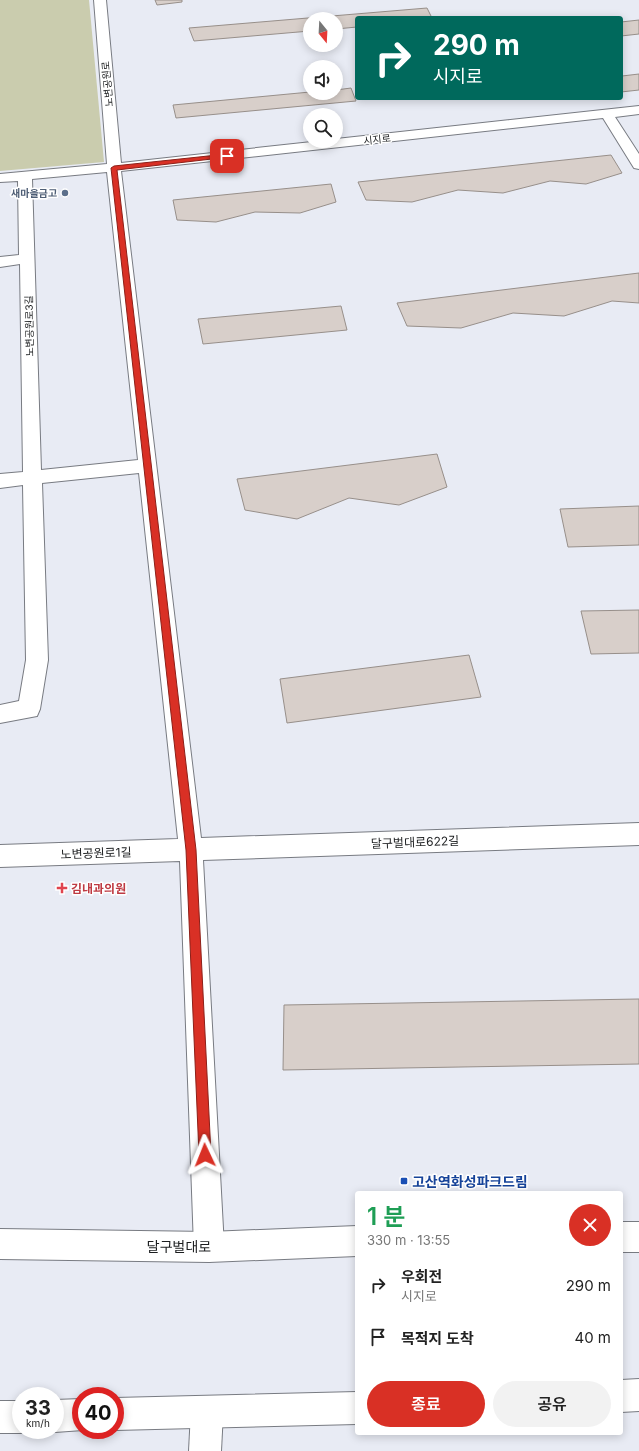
<!DOCTYPE html>
<html lang="ko">
<head>
<meta charset="utf-8">
<style>
  :root { --surface:#fff; --page:#f2f2f2; --text:#222; --muted:#767676; --accent:#d93025 }
  body { margin:0; font-family:Inter,"Noto Sans KR",sans-serif; background:var(--page); color:var(--text); height:100vh; display:flex; flex-direction:column; font-size:15px; white-space:nowrap }
  * { box-sizing:border-box; margin:0 }
  p { font-size:13px; color:var(--muted) }
  .icon { flex:none; width:22px; height:22px; fill:none; stroke:currentColor; stroke-width:2; stroke-linecap:round; stroke-linejoin:round }
  .map { position:relative; flex:1; overflow:hidden }
  .sheet { position:absolute; left:355px; top:1191px; width:268px; height:244px; display:flex; flex-direction:column; background:var(--surface); border-radius:4px; box-shadow:0 2px 10px #0003 }
  .sheet>* { flex:none }
  .banner { position:absolute; left:355px; top:16px; width:268px; height:84px; border-radius:4px; box-shadow:0 2px 10px #0003; background:#00695c; color:#fff; overflow:hidden }
  .needle { width:26px; rotate:162deg }
  .tools { position:absolute; left:303px; top:12px; display:grid; gap:8px }
  .tools a { display:grid; place-items:center; width:40px; height:40px; border-radius:50%; background:var(--surface); box-shadow:0 2px 10px #0003; font-size:20px }
  .speed { position:absolute; left:12px; top:1387px; display:flex; gap:8px; font-size:20px; font-weight:700; text-align:center }
  .speed>* { display:grid; place-content:center; width:52px; height:52px; border-radius:50%; background:var(--surface); box-shadow:0 2px 10px #0003; line-height:1 }
  .speed small { font-size:10px; font-weight:400 }
  .speed .limit { border:6px solid #d22; background:#fff; color:#111 }
  .pin { position:absolute; display:grid; place-items:center; width:34px; height:34px; color:#fff; margin:-17px; border-radius:8px; box-shadow:0 2px 6px #0006 }
  .me { position:absolute; width:44px; margin:-22px; rotate:358deg; stroke-linejoin:round; filter:drop-shadow(0 0 3px #0008) }
  .turn { display:flex; align-items:center; gap:14px; height:84px; padding:0 12px; font-size:18px }
  .turn .icon { width:52px; height:52px; stroke-width:2.5 }
  .turn b { display:block; font-size:28px; line-height:34px }
  .round { display:grid; place-items:center; flex:none; width:42px; height:42px; border-radius:21px; background:var(--page) }
  .headline { display:flex; align-items:center; justify-content:space-between; height:68px; padding:0 12px }
  h1 { font-size:24px; font-weight:600; line-height:30px; color:#1e9e55 }
  .primary-button { display:flex; gap:8px; margin-top:auto; padding:8px 12px }
  .primary-button a { flex:1; height:46px; border-radius:24px; background:var(--accent); color:#fff; font-size:16px; font-weight:600; line-height:46px; text-align:center }
  .primary-button a+a { background:var(--page); color:var(--text) }
  ul { padding:0; list-style:none }
  li { display:flex; align-items:center; gap:12px; height:52px; padding:0 12px }
  li div { flex:1 }
  li b { display:block; font-size:15px }
  li em { font-style:normal }
  .map>svg:first-child { display:block }
  .green { fill:#caccae }
  .building { fill:#d8cfca; stroke:#978f8a }
  .lines { fill:none; stroke-linecap:round; stroke-linejoin:round }
  .minor-casing { stroke:#787b82; stroke-width:2 }
  .major-casing { stroke:#787b82; stroke-width:2 }
  .minor { fill:#fff; fill-rule:evenodd }
  .major { fill:#fff; fill-rule:evenodd }
  .route { fill:#d93025; stroke:#8d1f18 }
  .service-dot { fill:#5c6f8a; stroke:#fff; stroke-width:1.5 }
  .health-dot { fill:#e0444e; stroke:#fff; stroke-width:1.5 }
  .transit-dot { fill:#1a4fb4; stroke:#fff; stroke-width:1.5 }
  .labels { text-anchor:middle; dominant-baseline:central; stroke-width:3; stroke-linejoin:round; paint-order:stroke }
  .far-street-label { font-size:10px; fill:#1b1d1f; stroke:#fff }
  .far-service-label { font-size:10px; font-weight:bold; fill:#4e5e75; stroke:#fff; text-anchor:end }
  .street-label { font-size:12px; fill:#1b1d1f; stroke:#fff }
  .health-label { font-size:12px; font-weight:bold; fill:#be3a42; stroke:#fff; text-anchor:start }
  .near-transit-label { font-size:14px; font-weight:bold; fill:#164399; stroke:#fff; text-anchor:start }
  .near-street-label { font-size:14px; fill:#1b1d1f; stroke:#fff }
</style>
</head>
<body>
<div class="map">
<svg width="639" height="1451" viewBox="0 0 639 1451">
  <rect width="100%" height="100%" fill="#e8ebf4"/>
  <!-- green -->
  <path class="green" d="M0 0H89L104 162 0 171Z"/>
  <!-- building -->
  <g class="building">
    <path d="M155 0H182V2L157 5Z"/>
    <path d="M427 8 432 18H357V27L336 29V19H310V31L194 41 189 28Z"/>
    <path d="M639 20V34L621 36V22Z"/>
    <path d="M621 74 622 76 639 74V90L621 92Z"/>
    <path d="M351 88 356 101 176 118 173 105 310 92 336 93V90Z"/>
    <path d="M611 155 622 173 586 184 550 181 503 193 458 190 412 202 366 200 358 182Z"/>
    <path d="M331 184 336 202 300 213 255 212 216 222 177 220 173 200Z"/>
    <path d="M639 273V303L612 301 564 316 513 313 461 328 407 326 397 303Z"/>
    <path d="M341 306 347 330 203 344 198 319Z"/>
    <path d="M437 454 447 487 399 505 349 498 297 519 245 510 237 479Z"/>
    <path d="M639 506V545L568 547 560 509Z"/>
    <path d="M639 610V653L591 654 581 611Z"/>
    <path d="M469 655 481 697 287 723 280 679Z"/>
    <path d="M639 999V1064L283 1070 284 1005Z"/>
  </g>
  <g class="lines">
    <!-- minor casing -->
    <g class="minor-casing">
      <g id="minor">
        <path d="M94 0H106L121 163 321 141H336V139L639 106V114L615 117 639 154V169L634 168 603 118 121 171 201 838 639 823V845L203 860 224 1247 219 1257 209 1262 199 1257 194 1247 180 861 0 867V845L178 839 139 473 42 483 48 660 40 709 37 716 0 723V705L19 701 26 660 23 485 0 488V474L23 472 20 264 0 267V257L19 255 18 181 0 182V174L107 164ZM107 172 138 460 41 470 32 179Z"/>
        <path d="M207 1396 218 1401 223 1412 221 1451H189L191 1412 196 1401Z"/>
      </g>
    </g>
    <!-- major casing -->
    <g class="major-casing">
      <g id="major">
        <rect x="621" y="1222" width="18" height="30"/>
        <path d="M357 1226V1256L209 1262 0 1259V1229L209 1232Z"/>
        <path d="M639 1379V1411L621 1412V1380Z"/>
        <path d="M357 1392V1424L115 1430V1398Z"/>
        <path d="M81 1399V1430H83L55 1432 50 1430H55V1400Z"/>
        <path d="M0 1401H21V1430H28L21 1433H0Z"/>
      </g>
    </g>
    <!-- minor -->
    <use href="#minor" class="minor"/>
    <!-- major -->
    <use href="#major" class="major"/>
  </g>
  <!-- route -->
  <path class="route" d="M227 154 229 156V157L117 170 196 850 211 1155 209 1159 205 1161 201 1159 199 1155 186 850 111 168 114 166Z"/>
  <!-- markers -->
  <circle class="service-dot" cx="65" cy="193" r="4"/>
  <path class="health-dot" d="M60 882h4v4h4v4h-4v4h-4v-4h-4v-4h4z"/>
  <rect class="transit-dot" x="400" y="1177" width="8" height="8" rx="2"/>
  <g class="labels">
    <!-- far-street labels -->
    <g class="far-street-label">
      <text transform="translate(107 84) rotate(-95)">노변공원로</text>
      <text transform="translate(377 139) rotate(-6)">시지로</text>
      <text transform="translate(29 326) rotate(-91)">노변공원로3길</text>
    </g>
    <!-- far-service labels -->
    <g class="far-service-label">
      <text x="57" y="193">새마을금고</text>
    </g>
    <!-- street labels -->
    <g class="street-label">
      <text transform="translate(415 842) rotate(-2)">달구벌대로622길</text>
      <text transform="translate(96 853) rotate(-2)">노변공원로1길</text>
    </g>
    <!-- health labels -->
    <g class="health-label">
      <text x="71" y="888">김내과의원</text>
    </g>
    <!-- near-transit labels -->
    <g class="near-transit-label">
      <text x="412" y="1181">고산역화성파크드림</text>
    </g>
    <!-- near-street labels -->
    <g class="near-street-label">
      <text x="179" y="1246">달구벌대로</text>
    </g>
  </g>
</svg>
<div class="tools">
<a><svg class="needle" viewBox="-14 -14 28 28"><path d="M0-13l5 13h-10z" fill="#e53935"/><path d="M0 13l5-13h-10z" fill="#767676"/></svg></a>
<a><svg class="icon" aria-label="sound" viewBox="0 0 24 24"><path d="M4 9h4l5-4v14l-5-4H4zM17 9q2 3 0 6"/></svg></a>
<a><svg class="icon" aria-label="search" viewBox="0 0 24 24"><circle cx="10" cy="10" r="6"/><path d="M15 15l6 6"/></svg></a>
</div>
<div class="speed"><div>33<small>km/h</small></div><div class="limit">40</div></div>
<div class="pin" style="left:227px;top:156px;background:#d93025"><svg class="icon" aria-label="arrive" viewBox="0 0 24 24"><path d="M6 21V4h12l-3 4 3 4H6"/></svg></div>
<svg class="me" style="left:205px;top:1155px" viewBox="-20 -20 40 40"><path d="M0-17L14 15 0 8-14 15z" fill="#d93025" stroke="#fff" stroke-width="4"/></svg>
<div class="banner">
<div class="turn"><svg class="icon" aria-label="right" viewBox="0 0 24 24"><path d="M7 20v-9h11M14 6l5 5-5 5"/></svg><div><b>290 m</b>시지로</div></div>
</div>
<section class="sheet">
<div class="headline"><div><h1>1 분</h1><p>330 m · 13:55</p></div><a class="round" style="background:#d93025;color:#fff"><svg class="icon" aria-label="close" viewBox="0 0 24 24"><path d="M6 6l12 12M18 6L6 18"/></svg></a></div>
<ul>
<li><svg class="icon" aria-label="right" viewBox="0 0 24 24"><path d="M7 20v-9h11M14 6l5 5-5 5"/></svg><div><b>우회전</b><p>시지로</p></div><em>290 m</em></li>
<li><svg class="icon" aria-label="arrive" viewBox="0 0 24 24"><path d="M6 21V4h12l-3 4 3 4H6"/></svg><div><b>목적지 도착</b></div><em>40 m</em></li>
</ul>
<div class="primary-button"><a>종료</a><a>공유</a></div>
</section>
</div>
</body>
</html>
